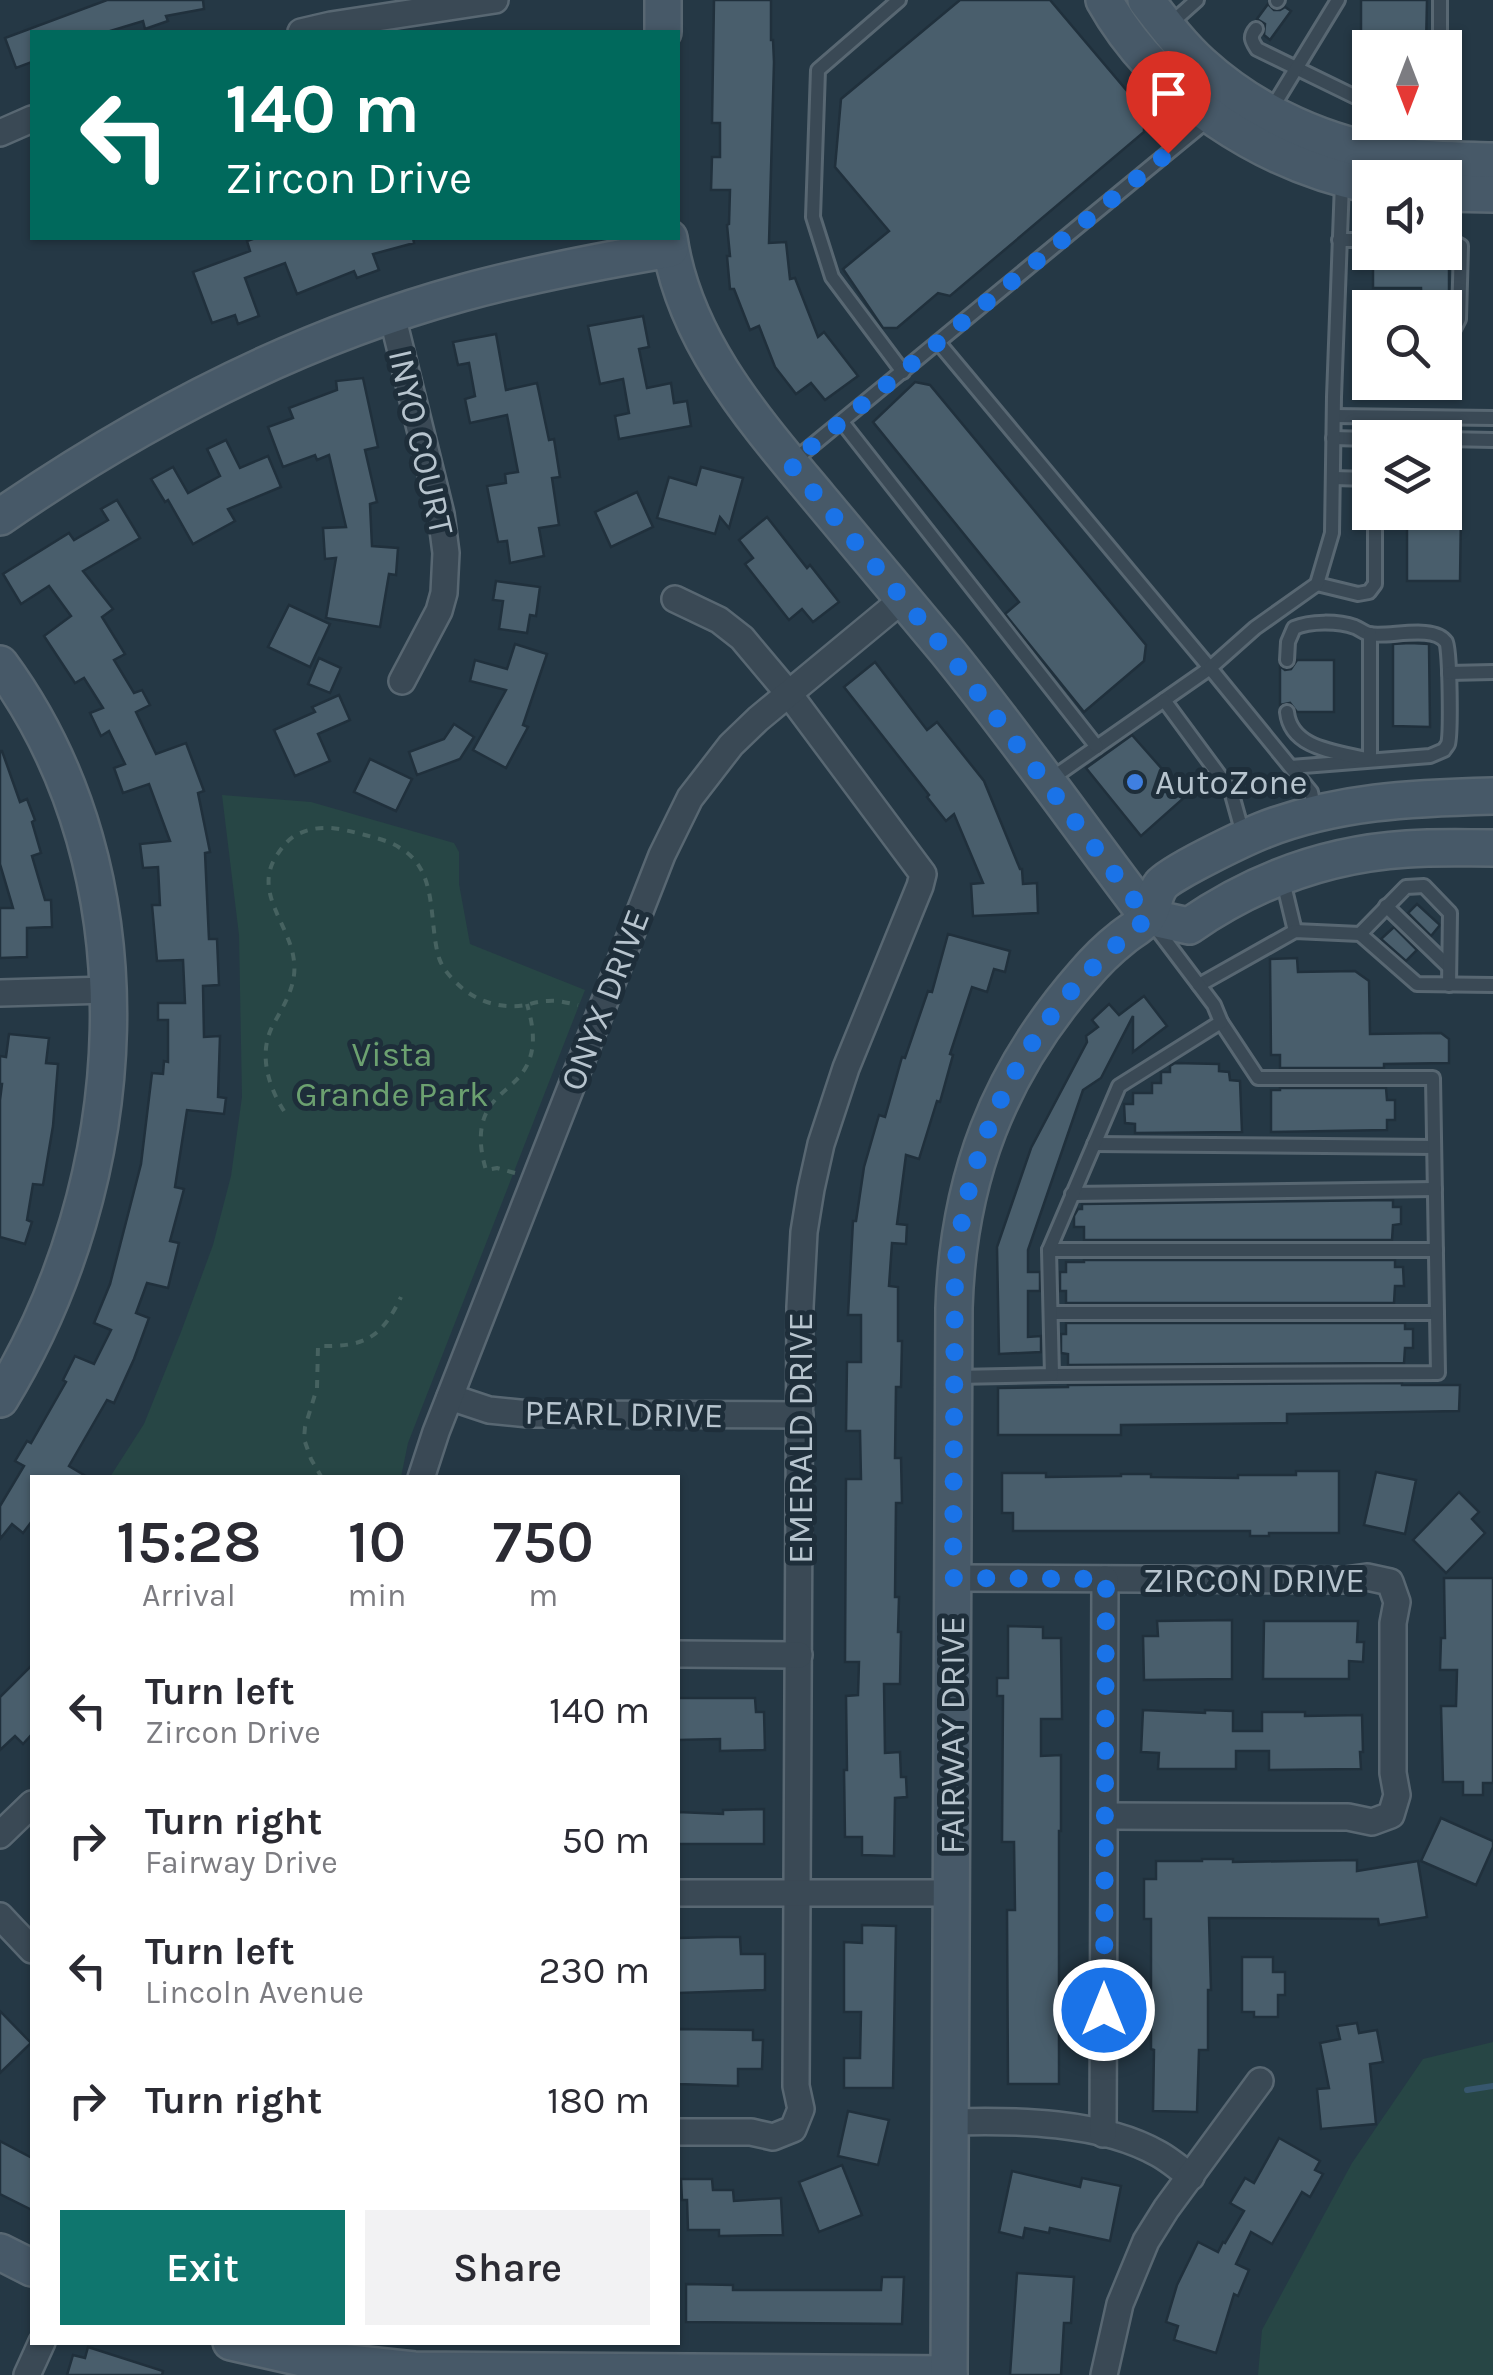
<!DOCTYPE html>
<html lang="en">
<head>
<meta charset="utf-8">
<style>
  :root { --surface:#fff; --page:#f2f2f3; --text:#2b2b33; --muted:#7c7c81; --accent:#0f766e }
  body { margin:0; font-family:Karla,sans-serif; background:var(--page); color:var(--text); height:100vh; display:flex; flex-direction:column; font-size:38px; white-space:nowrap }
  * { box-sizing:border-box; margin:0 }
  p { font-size:32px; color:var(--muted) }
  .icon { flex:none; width:55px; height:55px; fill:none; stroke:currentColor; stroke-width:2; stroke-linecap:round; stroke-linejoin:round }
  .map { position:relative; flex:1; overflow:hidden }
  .sheet { position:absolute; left:30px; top:1475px; width:650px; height:870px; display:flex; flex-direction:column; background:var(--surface); border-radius:0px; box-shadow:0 2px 8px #0004 }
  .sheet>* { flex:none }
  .hud { position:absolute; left:30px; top:30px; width:650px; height:210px; border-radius:0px; box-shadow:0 2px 8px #0004; background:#00695c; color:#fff; overflow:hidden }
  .needle { width:65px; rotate:180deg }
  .controls { position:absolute; left:1352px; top:30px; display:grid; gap:20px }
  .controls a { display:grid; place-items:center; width:110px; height:110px; border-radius:0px; background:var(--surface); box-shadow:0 2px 8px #0004; font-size:50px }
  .pin { position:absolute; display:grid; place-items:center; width:85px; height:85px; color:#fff; margin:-102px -42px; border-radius:50% 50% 50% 0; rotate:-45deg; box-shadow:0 0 10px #0007 }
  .pin .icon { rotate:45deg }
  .me { position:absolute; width:110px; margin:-55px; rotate:0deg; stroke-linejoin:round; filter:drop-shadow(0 0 8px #0008) }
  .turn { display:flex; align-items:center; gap:35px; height:210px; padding:0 30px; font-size:45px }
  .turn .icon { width:130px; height:130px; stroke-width:2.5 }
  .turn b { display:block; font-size:70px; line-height:85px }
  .eta { display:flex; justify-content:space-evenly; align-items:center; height:170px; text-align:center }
  .eta b { font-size:60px; font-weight:600; line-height:70px }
  .button { display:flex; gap:20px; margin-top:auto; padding:20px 30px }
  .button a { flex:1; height:115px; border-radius:0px; background:var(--accent); color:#fff; font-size:40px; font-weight:600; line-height:115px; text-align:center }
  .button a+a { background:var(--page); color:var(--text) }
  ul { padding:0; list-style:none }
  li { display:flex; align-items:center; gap:30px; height:130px; padding:0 30px }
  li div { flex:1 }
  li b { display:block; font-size:38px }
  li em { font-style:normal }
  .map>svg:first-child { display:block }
  .green { fill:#274645 }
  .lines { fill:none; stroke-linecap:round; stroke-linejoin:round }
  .stream { stroke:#37576e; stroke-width:6 }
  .building { fill:#495e6c; stroke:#20303c; stroke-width:2.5 }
  .lane-casing { stroke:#586772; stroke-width:18 }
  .street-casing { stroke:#586772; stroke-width:30 }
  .secondary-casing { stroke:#586772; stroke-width:40 }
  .path { stroke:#466260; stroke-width:4; stroke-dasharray:8 8; stroke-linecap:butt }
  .lane { stroke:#3a4955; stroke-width:12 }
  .street { stroke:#3a4955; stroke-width:25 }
  .secondary { stroke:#475968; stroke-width:35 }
  .route { stroke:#1a73e8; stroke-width:18; stroke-dasharray:0 32.4 }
  .shop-dot { fill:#3f7fe0; stroke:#1e2e3a; stroke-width:4 }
  .labels { text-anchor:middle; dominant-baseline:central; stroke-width:10; stroke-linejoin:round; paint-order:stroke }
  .street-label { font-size:35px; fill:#b7c4ce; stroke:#1e2e3a }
  .poi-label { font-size:35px; fill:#b7c4ce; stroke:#1e2e3a; text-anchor:start }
  .park-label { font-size:35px; fill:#6ca170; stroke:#1e2e3a }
</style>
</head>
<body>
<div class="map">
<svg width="1493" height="2375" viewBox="0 0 1493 2375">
  <rect width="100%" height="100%" fill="#253845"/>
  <!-- green -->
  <g class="green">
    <path d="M222 795 311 802 454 843 459 852V884L470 944 585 990 408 1443 401 1477H110L144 1424 181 1332 213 1245 231 1176 242 1097 239 935Z"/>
    <path d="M1493 2042V2375H1258L1262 2330 1352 2163 1423 2059Z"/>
  </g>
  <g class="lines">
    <!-- stream -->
    <path class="stream" d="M1467 2090 1493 2086"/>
  </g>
  <!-- building -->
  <g class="building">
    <path d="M107 0H203L204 9 166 16 168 21 145 29 143 21 107 32H32V62L16 68 5 38Z"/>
    <path d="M714 0H771V40H773L774 62 769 243 786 242 790 279 795 278 818 337 824 332 858 376 825 400 811 383 796 394 775 367 759 326 750 330 734 289H730L727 256H730L727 225 729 224 730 190H711L712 157H720V123H712Z"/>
    <path d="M960 0H1050L1144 111V132L950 296 938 293 897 328H883L843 269 889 231 835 167 841 99Z"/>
    <path d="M1361 0H1427L1426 48H1361Z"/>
    <path d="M1268 4 1274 10H1280L1285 7 1291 11 1270 40 1264 35 1265 24 1257 19Z"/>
    <path d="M256 238H413L414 243 373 254 379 270 357 278 354 271 297 294 285 263 245 278 259 316 238 324 235 315 212 323 193 272 250 251 247 241Z"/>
    <path d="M1373 252H1449V308H1422L1421 288H1373Z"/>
    <path d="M643 316 649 347 639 349 647 388 671 383 674 403 687 401 691 426 619 439 615 416 629 413 623 379 600 384 588 326Z"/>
    <path d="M496 334 506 390 537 383 549 440 554 439 560 477 552 478 559 525 539 528 544 556 510 563 507 541 498 542 487 486 506 483 505 474 518 472 507 415 470 423 465 399 475 396 469 363 458 365 453 342Z"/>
    <path d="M363 378 378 447 365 450 377 502 370 504 372 546 398 548 396 575 389 574 380 627 326 618 336 558 325 559 323 528 346 527 329 455 317 460 315 455 283 467 268 427 293 418 289 408 337 390 336 381Z"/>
    <path d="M915 382 930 385 1146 645 1144 661 1084 712 1005 614 1019 602 873 422Z"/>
    <path d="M226 440 240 468 268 456 281 487 228 509 235 521 193 544 168 500 165 502 151 479 173 467 188 493 220 476 207 449Z"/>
    <path d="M701 467 743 478 729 528 720 517 715 534 657 518 669 477 696 485Z"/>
    <path d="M637 492 653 527 611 547 595 512Z"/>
    <path d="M117 500 140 538 83 571 113 609 102 617 125 654 114 660 134 693 142 690 150 705 136 712 156 754 186 743 204 791 198 793 210 852 205 853 209 939H217L219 985 203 986 204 1037 220 1036 218 1097 226 1098 224 1114 187 1110 175 1187 184 1189 170 1241 179 1243 168 1288 147 1283 136 1313 149 1318 134 1359 114 1403 107 1400 69 1466 89 1478H32V1521L23 1533 12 1524 0 1539V1506L24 1466 15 1461 27 1441 31 1443 66 1382 63 1380 75 1356 94 1364 111 1330 94 1323 110 1284 141 1164 152 1073 163 1074 164 1061 168 1062V1020H158V1003H185L183 960 157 961 152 905H160L158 867 143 868 140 844 170 841 149 784 123 793 114 768 125 764 109 731 101 736 90 713 103 708 84 678 75 683 44 636 71 616 49 586 21 604 3 574 69 533 74 540 108 520 101 509Z"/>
    <path d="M1407 512H1461L1460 581H1407Z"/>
    <path d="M767 517 807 568 810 565 839 602 813 622 802 609 789 620 745 564 753 558 739 540Z"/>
    <path d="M496 581 540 587 536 616 530 615 527 633 499 629 503 601 493 600Z"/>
    <path d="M289 605 330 624 310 667 268 647Z"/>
    <path d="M1410 643 1429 644 1430 727 1393 726V644Z"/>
    <path d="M515 644 547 654 523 725 528 727 506 768 473 750 506 690 470 681 475 660 507 669Z"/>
    <path d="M319 658 341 668 330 693 308 684Z"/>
    <path d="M1297 660H1334V712H1297L1290 703 1280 705V666L1285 670 1291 669Z"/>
    <path d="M875 662 927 730 937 722 984 781 1020 869H1022L1023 884 1037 883 1038 913 973 916 971 884 983 883 954 814 946 821 927 797 929 795 844 687Z"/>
    <path d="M339 695 350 720 318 734 330 761 295 776 274 730 315 712 312 707Z"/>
    <path d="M454 724 474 737 460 759 417 775 409 752 444 739Z"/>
    <path d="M1132 735 1186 796 1141 836 1086 768Z"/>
    <path d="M0 751H2L20 802 27 799 35 820 32 822 41 853 32 856 45 900H51L52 927 27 928V957L0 958V908H13L0 864Z"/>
    <path d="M370 759 412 779 396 811 354 792Z"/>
    <path d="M1417 904 1440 925 1431 936 1408 913Z"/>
    <path d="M1394 927 1417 950 1406 961 1381 939Z"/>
    <path d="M948 934 1010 951 1005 972 994 969 987 992 972 987 950 1054 953 1055 940 1102 937 1101 919 1159 906 1155 897 1224 907 1225 906 1244 892 1243 889 1286 898 1287V1341H902L901 1387H896L895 1458H901L902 1503H896L895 1597H899L898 1632H901L900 1684H884L885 1753 900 1752 901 1777H906L907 1797 895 1798 894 1856 862 1855V1837H845L844 1770H847L846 1696 858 1695 859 1662H845L846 1479H861L860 1431H846L847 1362H861V1315H848L853 1221H856L864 1167 879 1115 885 1117 902 1057 905 1058 928 991 932 992Z"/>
    <path d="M1297 958 1298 972 1355 971 1369 981 1370 1034 1441 1033 1449 1039V1063L1384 1064V1068H1280V1055H1271L1270 959Z"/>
    <path d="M1144 996 1167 1026 1133 1052V1016L1101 1078 1083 1090 1028 1250V1272H1040V1291H1028V1337L1041 1336V1352L999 1354 997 1247 1031 1148 1087 1042 1086 1036 1098 1027 1092 1020 1109 1004 1119 1015Z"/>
    <path d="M9 1034 49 1038 46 1063 58 1064 53 1126 43 1185 33 1184 27 1220 32 1222 25 1244 0 1237V1100L2 1084H0V1056L6 1057Z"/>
    <path d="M1175 1063 1219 1064V1071L1229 1072 1230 1080 1240 1081 1242 1132 1135 1133V1124L1125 1123 1124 1104H1133V1093H1152V1083H1161V1072H1170V1066Z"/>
    <path d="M1280 1088H1386L1387 1100H1395V1120H1387V1130L1271 1132V1090H1280Z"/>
    <path d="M1393 1200V1207H1401V1224L1393 1225 1392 1240H1084V1227H1074V1216L1078 1209H1082V1204Z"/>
    <path d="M1084 1260H1395V1267H1403L1404 1286H1395L1394 1303H1066V1291H1060V1272H1066V1262H1084Z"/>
    <path d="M1066 1323H1405V1329H1413V1348H1405L1404 1363 1068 1365V1354L1061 1353V1334H1066Z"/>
    <path d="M1402 1383V1385H1460L1459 1411 1287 1414V1423L1121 1425V1435H998V1388L1068 1387V1385Z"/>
    <path d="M1296 1471H1339V1533H1269V1536H1250V1531H1013V1513H1002V1473H1046V1477L1121 1476V1474H1151V1477L1238 1478V1475H1296Z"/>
    <path d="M1376 1472 1416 1480 1405 1534 1364 1525Z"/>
    <path d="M1459 1492 1479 1512 1472 1519 1485 1533 1446 1573 1413 1540Z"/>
    <path d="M1444 1578H1493V1783H1483V1795H1463V1782H1443L1441 1706H1456L1457 1670H1440L1441 1638H1445Z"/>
    <path d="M1232 1620V1679L1144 1680 1143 1636H1158L1157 1621Z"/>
    <path d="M1264 1621H1358L1357 1642H1364L1363 1662 1349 1661V1679H1263Z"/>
    <path d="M1008 1626 1043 1627V1638H1061L1062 1719H1041V1756L1061 1755V1831H1059V2084H1008L1007 1910H1015L1014 1842H1002L1003 1696H997V1678H1008Z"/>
    <path d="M32 1665V1734L23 1744 15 1736 0 1750V1697Z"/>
    <path d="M678 1698H755L756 1712H764L765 1750 720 1751V1739L678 1740Z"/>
    <path d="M1143 1710 1205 1713V1710L1233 1711V1731H1262V1712H1305V1716L1362 1715 1363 1752H1360L1361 1769 1269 1770V1751H1236V1769H1158L1159 1753 1141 1752Z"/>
    <path d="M764 1809V1844H678V1812L723 1814V1810Z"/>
    <path d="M1441 1818 1493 1841V1847L1476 1885 1421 1861Z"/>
    <path d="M1202 1859H1233V1862L1357 1860V1871L1418 1861 1427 1917 1379 1925 1378 1919 1209 1918 1211 1990H1208V2050H1199L1197 2112 1153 2111 1154 2050 1151 2049V1919H1144V1879H1156V1861H1202Z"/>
    <path d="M862 1925 896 1926 893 2088H844V2058H860L861 2012H844V1942L862 1943Z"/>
    <path d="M717 1937H740L741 1954H765V1990L678 1993V1938Z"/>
    <path d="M1242 1957H1273V1972H1285V1995H1278V2017H1254V2012H1242Z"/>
    <path d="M0 2011 31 2043 0 2073Z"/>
    <path d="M1357 2023 1359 2033 1377 2030 1383 2062 1370 2064 1376 2124 1321 2129 1317 2089 1329 2088 1320 2043 1340 2039 1337 2026Z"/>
    <path d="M678 2029 753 2030V2040H763L762 2069H738V2086L678 2084Z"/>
    <path d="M848 2111 889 2120 878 2165 838 2156Z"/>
    <path d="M1279 2138 1320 2161 1315 2170 1323 2174 1310 2197 1302 2192 1272 2244 1251 2232 1236 2264 1249 2270 1238 2296 1234 2294 1216 2353 1174 2340 1178 2326 1166 2322 1177 2285 1198 2242 1218 2252 1223 2242 1225 2243 1244 2211 1230 2203 1245 2178 1254 2183Z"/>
    <path d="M0 2141 32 2158V2210L0 2194Z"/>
    <path d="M842 2165 862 2215 819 2232 799 2182Z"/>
    <path d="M1012 2171 1080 2187 1082 2178 1121 2186 1110 2241 1050 2228 1049 2233 1025 2228 1023 2238 999 2232Z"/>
    <path d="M681 2179H712L713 2190H733L734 2201 781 2198 783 2235 719 2236V2230H688L687 2200H682Z"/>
    <path d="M1017 2273 1074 2277 1071 2323H1064L1061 2375H1010Z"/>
    <path d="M882 2277H904L902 2324 686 2322V2284L733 2285V2290H881Z"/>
    <path d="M88 2347 163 2371 162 2375H67L73 2355 85 2358Z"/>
  </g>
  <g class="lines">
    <!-- lane casing -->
    <g class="lane-casing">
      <g id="lane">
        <path d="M899 0 818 70 813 217 832 277 903 372"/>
        <path d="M1440 0V48"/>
        <path d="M1277 1 1278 0"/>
        <path d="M1169 25 1197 0"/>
        <path d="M1256 29C1249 37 1252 41 1257 49L1370 104"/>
        <path d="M1271 110 1338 0"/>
        <path d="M1354 145 1369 104"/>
        <path d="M1339 240H1370"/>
        <path d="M1445 240H1450L1461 246 1459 319 1445 346"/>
        <path d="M938 342 1210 668 1048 781"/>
        <path d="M1334 416 1493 418"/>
        <path d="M842 422 1097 747"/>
        <path d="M1333 438 1370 439"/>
        <path d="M1445 439 1493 440"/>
        <path d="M792 462 1209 119"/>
        <path d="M1333 478 1370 479"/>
        <path d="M1445 482H1449"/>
        <path d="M1317 584 1358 594 1369 592 1375 584V512"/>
        <path d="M1287 660 1288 642 1294 628C1310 621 1338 621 1355 627 1360 629 1364 633 1369 634 1388 638 1433 624 1446 642 1450 648 1451 735 1448 744 1447 746 1445 748 1444 750L1430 756 1291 767"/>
        <path d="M1449 673 1493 672"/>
        <path d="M1164 700 1231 791 1243 834"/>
        <path d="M1287 712C1291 750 1339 752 1370 760V634"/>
        <path d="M1315 811 1311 792 1210 668 1255 628 1317 584 1332 533 1334 397 1342 183"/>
        <path d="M1282 877 1295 931"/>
        <path d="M1386 906 1449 967"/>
        <path d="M1360 934 1406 887 1424 886 1450 913 1449 985"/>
        <path d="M1199 985 1295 931 1360 934 1417 984 1493 985"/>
        <path d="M1094 1144 1434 1147"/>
        <path d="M1072 1194 1435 1189"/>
        <path d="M1049 1250H1436"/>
        <path d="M1051 1313H1437"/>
        <path d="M1052 1375 1438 1373 1433 1078H1258L1221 1022"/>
        <path d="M956 1377 1052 1375 1049 1250 1119 1086 1221 1022 1214 1005 1156 928"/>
      </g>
    </g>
    <!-- street casing -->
    <g class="street-casing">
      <g id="street">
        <path d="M301 32 331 25 495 0"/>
        <path d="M0 133 32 119"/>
        <path d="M392 315 441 514 446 553 444 593 439 611 402 681"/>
        <path d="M675 599 719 620 742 638 789 694 923 874 920 886 846 1068 821 1144 811 1189 804 1232 800 1307 796 2086 801 2109 793 2129 773 2137 751 2132H678"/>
        <path d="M0 993 108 990"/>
        <path d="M450 1397 489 1410 529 1414 800 1415"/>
        <path d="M421 1478 436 1432 662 855 690 798 731 745 758 719 903 599"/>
        <path d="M953 1578 1345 1580 1367 1577 1390 1582 1397 1602 1393 1623V1773L1397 1795 1391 1815 1372 1822 1348 1817 1105 1816"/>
        <path d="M678 1654 799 1655"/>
        <path d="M0 1835 32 1804"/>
        <path d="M678 1893H951"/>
        <path d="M0 1916 32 1950"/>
        <path d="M950 2122C1015 2120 1101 2121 1159 2154 1170 2160 1180 2169 1191 2177"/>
        <path d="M1103 2134 1105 1579"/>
        <path d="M27 2375 42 2342"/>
        <path d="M1104 2375 1120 2304 1146 2241 1166 2209 1260 2081"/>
      </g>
    </g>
    <!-- secondary casing -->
    <g class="secondary-casing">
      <g id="secondary">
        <path d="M663 0V32"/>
        <path d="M1104 0C1157 95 1265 164 1370 185"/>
        <path d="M1146 0C1163 22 1180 45 1201 64 1256 114 1328 146 1401 156 1431 160 1462 160 1493 161"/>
        <path d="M1445 193 1493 194"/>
        <path d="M669 238C684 341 755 421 819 498 861 549 904 599 946 650 1016 736 1081 829 1148 917"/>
        <path d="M0 517C142 419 295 339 462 293 531 274 600 261 670 249"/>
        <path d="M0 664C156 876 133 1182 0 1399"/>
        <path d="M1148 917 1189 926C1254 881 1327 854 1407 849 1436 847 1464 848 1493 848"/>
        <path d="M0 2252 32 2268"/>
        <path d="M231 2342 302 2358 414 2370 949 2374"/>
        <path d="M949 2375 954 1308C958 1179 998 1073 1084 975 1095 962 1108 949 1122 938 1129 932 1139 927 1146 919 1154 910 1153 895 1161 885 1170 873 1244 838 1261 831 1336 801 1413 798 1493 796"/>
      </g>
    </g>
    <!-- path -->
    <g class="path">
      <path d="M284 1111C268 1086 258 1053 273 1025 284 1005 297 985 294 961 290 924 252 892 277 855 283 846 289 838 298 834 322 823 341 829 365 835 376 838 390 841 400 848 439 870 428 922 439 958 443 970 453 980 462 988 480 1003 503 1009 526 1005 533 1003 540 1001 548 1001 558 1000 568 1003 578 1005"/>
      <path d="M515 1173 497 1168 486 1170C478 1143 477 1116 499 1096 509 1086 519 1080 526 1067 537 1047 533 1025 527 1004"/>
      <path d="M322 1478 311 1459 304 1439 305 1427 317 1388 318 1346C364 1347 381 1339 401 1297"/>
    </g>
    <!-- lane -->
    <use href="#lane" class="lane"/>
    <!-- street -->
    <use href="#street" class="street"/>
    <!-- secondary -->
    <use href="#secondary" class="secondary"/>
  </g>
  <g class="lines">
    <!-- route -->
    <path class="route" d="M1104 2010 1106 1579 953 1578 955 1265C973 1120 1034 1008 1148 918L947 652 790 464 1168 153"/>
  </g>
  <!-- markers -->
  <circle class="shop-dot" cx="1135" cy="782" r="10"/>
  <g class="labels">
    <!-- street labels -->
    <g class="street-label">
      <text transform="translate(421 442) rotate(77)">INYO COURT</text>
      <text transform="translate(605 1000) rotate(-69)">ONYX DRIVE</text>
      <text transform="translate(624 1414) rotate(1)">PEARL DRIVE</text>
      <text transform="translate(800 1438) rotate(-90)">EMERALD DRIVE</text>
      <text x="1254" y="1580">ZIRCON DRIVE</text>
      <text transform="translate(952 1735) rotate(-90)">FAIRWAY DRIVE</text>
    </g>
    <!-- poi labels -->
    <g class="poi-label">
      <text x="1155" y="782">AutoZone</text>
    </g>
    <!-- park labels -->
    <g class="park-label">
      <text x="392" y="1054">Vista<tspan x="392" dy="40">Grande Park</tspan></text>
    </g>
  </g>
</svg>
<div class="controls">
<a><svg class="needle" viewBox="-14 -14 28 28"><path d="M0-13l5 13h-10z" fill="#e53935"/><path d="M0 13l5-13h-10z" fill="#7c7c81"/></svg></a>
<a><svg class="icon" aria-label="sound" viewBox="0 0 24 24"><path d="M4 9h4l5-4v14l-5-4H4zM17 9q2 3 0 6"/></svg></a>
<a><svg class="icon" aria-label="search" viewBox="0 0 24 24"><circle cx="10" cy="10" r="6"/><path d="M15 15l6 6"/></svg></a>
<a><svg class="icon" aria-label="layers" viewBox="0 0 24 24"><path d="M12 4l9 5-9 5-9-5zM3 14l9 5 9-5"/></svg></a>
</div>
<div class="pin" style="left:1168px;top:153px;background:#d93025"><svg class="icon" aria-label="arrive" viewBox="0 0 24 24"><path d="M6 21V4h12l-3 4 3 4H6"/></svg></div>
<svg class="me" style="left:1104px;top:2010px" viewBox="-20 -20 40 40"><circle r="17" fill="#1a73e8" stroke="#fff" stroke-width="3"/><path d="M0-11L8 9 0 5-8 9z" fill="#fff"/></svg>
<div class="hud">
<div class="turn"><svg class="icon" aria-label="left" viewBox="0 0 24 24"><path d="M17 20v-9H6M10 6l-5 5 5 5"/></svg><div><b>140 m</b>Zircon Drive</div></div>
</div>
<section class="sheet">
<div class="eta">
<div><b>15:28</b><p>Arrival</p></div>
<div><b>10</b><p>min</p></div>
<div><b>750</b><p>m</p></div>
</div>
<ul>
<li><svg class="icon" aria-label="left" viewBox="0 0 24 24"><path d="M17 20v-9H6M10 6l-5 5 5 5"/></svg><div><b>Turn left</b><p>Zircon Drive</p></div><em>140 m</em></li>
<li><svg class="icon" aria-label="right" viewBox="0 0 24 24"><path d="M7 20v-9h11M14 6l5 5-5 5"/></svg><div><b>Turn right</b><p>Fairway Drive</p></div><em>50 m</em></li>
<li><svg class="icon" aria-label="left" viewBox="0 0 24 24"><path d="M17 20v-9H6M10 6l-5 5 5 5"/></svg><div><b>Turn left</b><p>Lincoln Avenue</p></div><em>230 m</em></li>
<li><svg class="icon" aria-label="right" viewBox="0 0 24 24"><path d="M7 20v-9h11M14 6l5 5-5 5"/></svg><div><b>Turn right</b></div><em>180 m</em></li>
</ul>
<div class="button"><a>Exit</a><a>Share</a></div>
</section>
</div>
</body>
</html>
